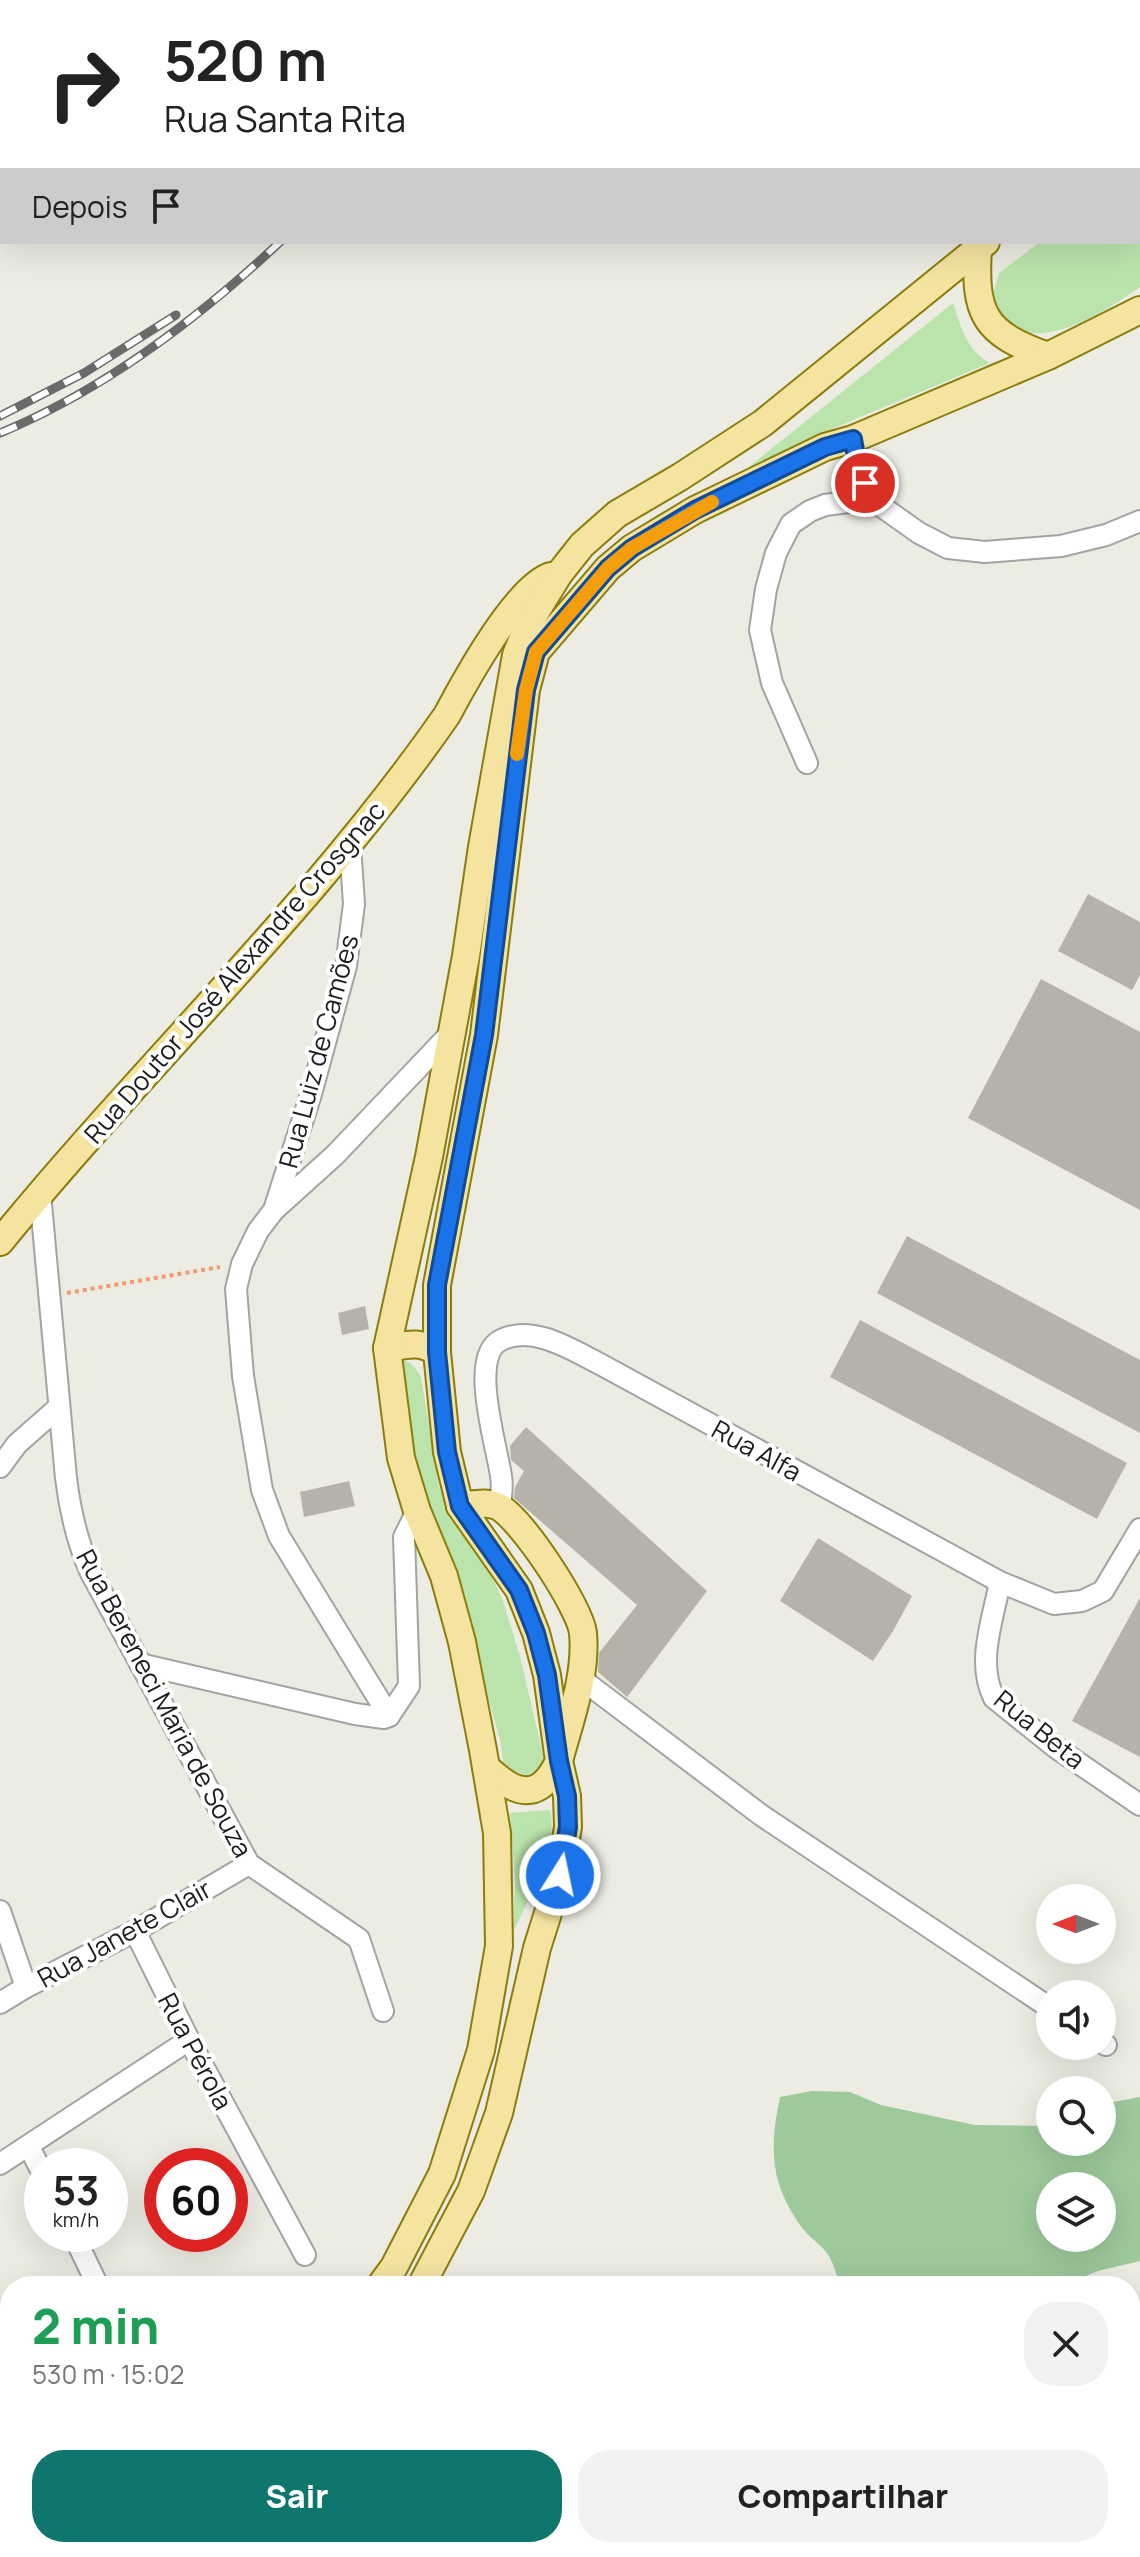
<!DOCTYPE html>
<html lang="pt">
<head>
<meta charset="utf-8">
<style>
  :root { --surface:#fff; --page:#f2f2f2; --text:#222; --muted:#767676; --accent:#0f766e }
  body { margin:0; font-family:Manrope,sans-serif; background:var(--page); color:var(--text); height:100vh; display:flex; flex-direction:column; font-size:30px; white-space:nowrap }
  * { box-sizing:border-box; margin:0 }
  p { font-size:26px; color:var(--muted) }
  .icon { flex:none; width:44px; height:44px; fill:none; stroke:currentColor; stroke-width:2; stroke-linecap:round; stroke-linejoin:round }
  .map { position:relative; flex:1; overflow:hidden }
  .details { position:absolute; left:0px; top:2276px; width:1140px; height:282px; display:flex; flex-direction:column; background:var(--surface); border-radius:32px 32px 0 0; box-shadow:0 8px 32px #0002 }
  .details>* { flex:none }
  .hud { position:absolute; left:0px; top:0px; width:1140px; height:244px; box-shadow:0 8px 32px #0002; background:#fff; color:var(--text); overflow:hidden }
  .needle { width:52px; rotate:270deg }
  .fabs { position:absolute; left:1036px; top:1884px; display:grid; gap:16px }
  .fabs a { display:grid; place-items:center; width:80px; height:80px; border-radius:50%; background:var(--surface); box-shadow:0 8px 32px #0002; font-size:40px }
  .speed { position:absolute; left:24px; top:2148px; display:flex; gap:16px; font-size:40px; font-weight:700; text-align:center }
  .speed>* { display:grid; place-content:center; width:104px; height:104px; border-radius:50%; background:var(--surface); box-shadow:0 8px 32px #0002; line-height:1 }
  .speed small { font-size:20px; font-weight:400 }
  .speed .limit { border:12px solid #d22; background:#fff; color:#111 }
  .pin { position:absolute; display:grid; place-items:center; width:68px; height:68px; color:#fff; margin:-34px; border:4px solid #fff; border-radius:50%; box-shadow:0 2px 8px #0007 }
  .me { position:absolute; width:88px; margin:-44px; rotate:10deg; stroke-linejoin:round; filter:drop-shadow(0 0 6px #0008) }
  .turn { display:flex; align-items:center; gap:28px; height:168px; padding:0 32px; font-size:36px }
  .turn .icon { width:104px; height:104px; stroke-width:2.5 }
  .turn b { display:block; font-size:56px; line-height:68px }
  .then { display:flex; align-items:center; height:76px; padding:0 32px; background:#0003; gap:16px; font-size:30px }
  .round { display:grid; place-items:center; flex:none; width:84px; height:84px; border-radius:32px; background:var(--page) }
  .headline { display:flex; align-items:center; justify-content:space-between; height:136px; padding:0 32px }
  h1 { font-size:48px; font-weight:800; line-height:60px; color:#1e9e55 }
  .button { display:flex; gap:16px; margin-top:auto; padding:16px 32px }
  .button a { flex:1; height:92px; border-radius:32px; background:var(--accent); color:#fff; font-size:32px; font-weight:800; line-height:92px; text-align:center }
  .button a+a { background:var(--page); color:var(--text) }
  .map>svg:first-child { display:block }
  .grass { fill:#bbe4ac }
  .forest { fill:#9dc99b; fill-rule:evenodd }
  .building { fill:#b6b2a9 }
  .lines { fill:none; stroke-linecap:round; stroke-linejoin:round }
  .minor-casing { stroke:#a3a3a3; stroke-width:24 }
  .major-casing { stroke:#8a7d0b; stroke-width:30 }
  .path { stroke:#ef9c72; stroke-width:4; stroke-dasharray:4 4; stroke-linecap:butt }
  .minor { stroke:#fff; stroke-width:20 }
  .major { stroke:#f4e4a0; stroke-width:26 }
  .rail-casing { stroke:#6a6a6a; stroke-width:9 }
  .rail { stroke:#fff; stroke-width:6; stroke-dasharray:18; stroke-linecap:butt }
  .route-casing { stroke:#114b97; stroke-width:20 }
  .route { stroke:#1a73e8; stroke-width:14 }
  .slow { stroke:#f59e0b; stroke-width:14 }
  .labels { text-anchor:middle; dominant-baseline:central; stroke-width:8; stroke-linejoin:round; paint-order:stroke }
  .street-label { font-size:26px; fill:#1c1c1c; stroke:#fff }
</style>
</head>
<body>
<div class="map">
<svg width="1140" height="2557" viewBox="0 0 1140 2557">
  <rect width="100%" height="100%" fill="#edece3"/>
  <!-- grass -->
  <g class="grass">
    <path d="M1138 187H1140V287C1110 308 1038 357 1005 320 1000 315 996 305 992 298L999 273 1040 242H1138Z"/>
    <path d="M953 303C961 327 967 351 990 363L822 433 740 474Z"/>
    <path d="M398 1360C411 1360 415 1367 421 1377L439 1487 457 1528 489 1570 503 1601 520 1656 543 1755 542 1765 527 1776 511 1769 503 1762 501 1744 451 1562 405 1447Z"/>
    <path d="M550 1810C559 1848 528 1898 513 1933L515 1882 510 1813Z"/>
  </g>
  <!-- forest -->
  <path class="forest" d="M812 2091 850 2092 881 2105 975 2125 1050 2126V2142H1102V2104L1140 2097V2261L1098 2271 1061 2286H840C837 2276 834 2265 829 2256 823 2246 811 2239 803 2229 770 2184 769 2150 780 2097ZM1102 2186V2238H1050V2186Z"/>
  <!-- building -->
  <g class="building">
    <path d="M1088 894 1140 922V975L1132 990 1058 951Z"/>
    <path d="M1041 979 1140 1032V1210L968 1118Z"/>
    <path d="M907 1236 1140 1360V1433L877 1293Z"/>
    <path d="M365 1306 369 1329 342 1335 338 1313Z"/>
    <path d="M860 1320 1127 1463 1097 1519 830 1377Z"/>
    <path d="M526 1427 707 1591 627 1697 598 1672 599 1653 637 1605 514 1498 515 1487 524 1471 511 1460 510 1446Z"/>
    <path d="M349 1481 355 1506 304 1517 300 1492Z"/>
    <path d="M818 1538 912 1596 893 1631 873 1661 780 1601Z"/>
    <path d="M1140 1598V1757L1072 1721Z"/>
  </g>
  <g class="lines">
    <!-- minor casing -->
    <g class="minor-casing">
      <g id="minor">
        <path d="M853 439 858 468 871 499 919 533 948 548 985 552 1061 546 1106 535 1140 521"/>
        <path d="M807 763 772 683 760 630 766 589 776 553 791 524 810 511 825 505 871 499"/>
        <path d="M40 1193 66 1478C70 1511 77 1541 90 1571L249 1864 359 1939 383 2011"/>
        <path d="M274 1210 311 1094 346 966 354 904 350 844"/>
        <path d="M0 1467 17 1444 59 1407"/>
        <path d="M500 1507C501 1496 503 1486 501 1476 497 1446 468 1356 501 1340 533 1324 572 1350 600 1364L1000 1582 1054 1604 1082 1601 1103 1591 1140 1529"/>
        <path d="M1000 1582C993 1619 976 1663 994 1698L1055 1747 1140 1805"/>
        <path d="M140 1664 355 1714 384 1718 389 1716"/>
        <path d="M580 1678 761 1815 1050 2008"/>
        <path d="M389 1716 279 1536 262 1490 243 1376 236 1289 242 1264 258 1231 274 1210 335 1155 451 1033"/>
        <path d="M389 1716 409 1686 404 1537 417 1511"/>
        <path d="M0 1911 26 1987"/>
        <path d="M135 1931 189 2040 305 2255"/>
        <path d="M0 2003 26 1987 135 1931 249 1864"/>
        <path d="M1102 2043 1106 2045"/>
        <path d="M29 2147 42 2172"/>
        <path d="M0 2164 189 2040"/>
        <path d="M73 2234 98 2286"/>
        <path d="M0 2500 10 2521"/>
        <path d="M0 2543 10 2538"/>
        <path d="M411 2557 425 2548"/>
      </g>
    </g>
    <!-- major casing -->
    <g class="major-casing">
      <g id="major">
        <path d="M1138 135 1140 133"/>
        <path d="M1138 159H1140"/>
        <path d="M978 247C974 314 983 333 1048 356"/>
        <path d="M0 1242C145 1064 315 905 447 715 464 683 517 586 551 576"/>
        <path d="M387 1348C406 1345 420 1340 437 1352"/>
        <path d="M460 1506C472 1505 485 1501 497 1506 520 1516 580 1607 583 1633 587 1675 570 1720 559 1761 539 1803 515 1795 486 1767"/>
        <path d="M380 2286 394 2267 442 2174 481 2050 499 1946 497 1833 483 1750 462 1642 444 1576 417 1511 401 1458 387 1348 429 1157 466 956 482 847 516 655 529 623 559 574 582 545 617 514 680 477 763 423 986 242"/>
        <path d="M421 2286 471 2191 499 2113 537 1948 560 1875 568 1827 567 1796 559 1761 547 1675 536 1633 519 1590 460 1506 447 1452 437 1352V1285L484 1035 526 690 536 652 608 568 632 548 695 510 825 447 853 439 1048 356 1140 310"/>
        <path d="M39 2557 55 2548"/>
        <path d="M113 2557 131 2548"/>
      </g>
    </g>
    <!-- path -->
    <path class="path" d="M67 1293 220 1267"/>
    <!-- minor -->
    <use href="#minor" class="minor"/>
    <!-- major -->
    <use href="#major" class="major"/>
    <!-- rail casing -->
    <g class="rail-casing">
      <g id="rail">
        <path d="M456 2 457 0"/>
        <path d="M475 2 476 0"/>
        <path d="M0 416 84 373 176 315"/>
        <path d="M0 433C104 390 198 319 280 242"/>
      </g>
    </g>
    <!-- rail -->
    <use href="#rail" class="rail"/>
  </g>
  <g class="lines">
    <!-- route casing -->
    <g class="route-casing">
      <path id="route" d="M560 1875 568 1827 567 1796 559 1761 547 1675 536 1633 519 1590 460 1506 447 1452 437 1352V1285L484 1035 526 690 536 652 608 568 632 548 695 510 825 447 853 439 858 468 865 483"/>
    </g>
    <!-- route -->
    <use href="#route" class="route"/>
    <!-- slow -->
    <path class="slow" d="M517 754 526 690 536 652 608 568 632 548 712 502"/>
  </g>
  <g class="labels">
    <!-- street labels -->
    <g class="street-label">
      <text transform="translate(234 972) rotate(-49)">Rua Doutor José Alexandre Crosgnac</text>
      <text transform="translate(318 1051) rotate(-75)">Rua Luiz de Camões</text>
      <text transform="translate(757 1450) rotate(29)">Rua Alfa</text>
      <text transform="translate(165 1703) rotate(62)">Rua Bereneci Maria de Souza</text>
      <text transform="translate(1040 1729) rotate(39)">Rua Beta</text>
      <text transform="translate(124 1933) rotate(-29)">Rua Janete Clair</text>
      <text transform="translate(196 2051) rotate(62)">Rua Pérola</text>
    </g>
  </g>
</svg>
<div class="fabs">
<a><svg class="needle" viewBox="-14 -14 28 28"><path d="M0-13l5 13h-10z" fill="#e53935"/><path d="M0 13l5-13h-10z" fill="#767676"/></svg></a>
<a><svg class="icon" aria-label="sound" viewBox="0 0 24 24"><path d="M4 9h4l5-4v14l-5-4H4zM17 9q2 3 0 6"/></svg></a>
<a><svg class="icon" aria-label="search" viewBox="0 0 24 24"><circle cx="10" cy="10" r="6"/><path d="M15 15l6 6"/></svg></a>
<a><svg class="icon" aria-label="layers" viewBox="0 0 24 24"><path d="M12 4l9 5-9 5-9-5zM3 14l9 5 9-5"/></svg></a>
</div>
<div class="speed"><div>53<small>km/h</small></div><div class="limit">60</div></div>
<div class="pin" style="left:865px;top:483px;background:#d93025"><svg class="icon" aria-label="arrive" viewBox="0 0 24 24"><path d="M6 21V4h12l-3 4 3 4H6"/></svg></div>
<svg class="me" style="left:560px;top:1875px" viewBox="-20 -20 40 40"><circle r="17" fill="#1a73e8" stroke="#fff" stroke-width="3"/><path d="M0-11L8 9 0 5-8 9z" fill="#fff"/></svg>
<div class="hud">
<div class="turn"><svg class="icon" aria-label="right" viewBox="0 0 24 24"><path d="M7 20v-9h11M14 6l5 5-5 5"/></svg><div><b>520 m</b>Rua Santa Rita</div></div>
<div class="then">Depois<svg class="icon" aria-label="arrive" viewBox="0 0 24 24"><path d="M6 21V4h12l-3 4 3 4H6"/></svg></div>
</div>
<section class="details">
<div class="headline"><div><h1>2 min</h1><p>530 m · 15:02</p></div><a class="round"><svg class="icon" aria-label="close" viewBox="0 0 24 24"><path d="M6 6l12 12M18 6L6 18"/></svg></a></div>
<div class="button"><a>Sair</a><a>Compartilhar</a></div>
</section>
</div>
</body>
</html>
